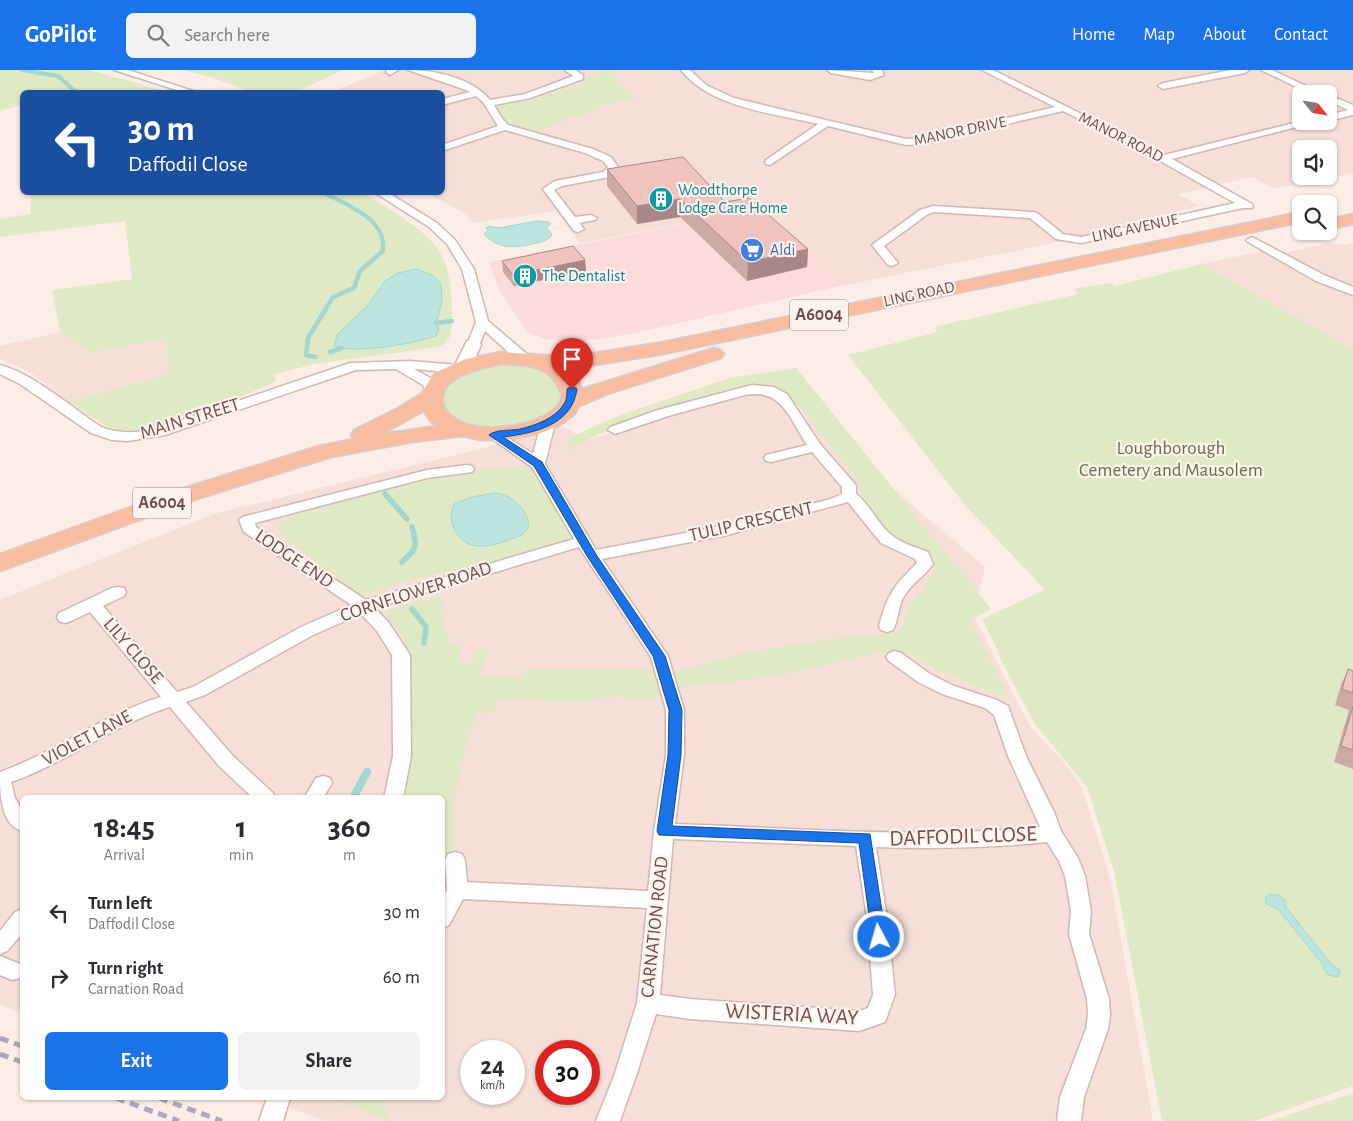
<!DOCTYPE html>
<html lang="en">
<head>
<meta charset="utf-8">
<style>
  :root { --surface:#fff; --page:#f2f2f3; --text:#2b2b33; --muted:#7c7c81; --accent:#1a73e8 }
  body { margin:0; font-family:"Alegreya Sans",sans-serif; background:var(--page); color:var(--text); height:100vh; display:flex; flex-direction:column; font-size:19px; white-space:nowrap }
  * { box-sizing:border-box; margin:0 }
  p { font-size:16px; color:var(--muted) }
  .icon { flex:none; width:28px; height:28px; fill:none; stroke:currentColor; stroke-width:2; stroke-linecap:round; stroke-linejoin:round }
  .map { position:relative; flex:1; overflow:hidden }
  .details { position:absolute; left:20px; top:725px; width:425px; height:305px; display:flex; flex-direction:column; background:var(--surface); border-radius:8px; box-shadow:0 1px 4px #0004 }
  .details>* { flex:none }
  .banner { position:absolute; left:20px; top:20px; width:425px; height:105px; border-radius:8px; box-shadow:0 1px 4px #0004; background:#1a4fa0; color:#fff; overflow:hidden }
  .needle { width:32px; rotate:120deg }
  .tools { position:absolute; left:1292px; top:15px; display:grid; gap:10px }
  .tools a { display:grid; place-items:center; width:45px; height:45px; border-radius:8px; background:var(--surface); box-shadow:0 1px 4px #0004; font-size:25px }
  .speed { position:absolute; left:460px; top:970px; display:flex; gap:10px; font-size:25px; font-weight:700; text-align:center }
  .speed>* { display:grid; place-content:center; width:65px; height:65px; border-radius:50%; background:var(--surface); box-shadow:0 1px 4px #0004; line-height:1 }
  .speed small { font-size:12px; font-weight:400 }
  .speed .limit { border:8px solid #d22; background:#fff; color:#111 }
  .pin { position:absolute; display:grid; place-items:center; width:42px; height:42px; color:#fff; margin:-51px -21px; border-radius:50% 50% 50% 0; rotate:-45deg; box-shadow:0 0 5px #0007 }
  .pin .icon { rotate:45deg }
  .me { position:absolute; width:55px; margin:-28px; rotate:354deg; stroke-linejoin:round; filter:drop-shadow(0 0 4px #0008) }
  .turn { display:flex; align-items:center; gap:18px; height:105px; padding:0 25px; font-size:22px }
  .turn .icon { width:65px; height:65px; stroke-width:2.5 }
  .turn b { display:block; font-size:35px; line-height:42px }
  .eta { display:flex; justify-content:space-evenly; align-items:center; height:85px; text-align:center }
  .eta b { font-size:30px; font-weight:700; line-height:35px }
  .action { display:flex; gap:10px; margin-top:auto; padding:10px 25px }
  .action a { flex:1; height:58px; border-radius:8px; background:var(--accent); color:#fff; font-size:20px; font-weight:700; line-height:58px; text-align:center }
  .action a+a { background:var(--page); color:var(--text) }
  ul { padding:0; list-style:none }
  li { display:flex; align-items:center; gap:15px; height:65px; padding:0 25px }
  li div { flex:1 }
  li b { display:block; font-size:19px }
  li em { font-style:normal }
  header { display:flex; align-items:center; gap:30px; box-sizing:border-box; height:70px; padding:0 25px; background:var(--accent); color:#fff }
  header strong { font-size:24px }
  nav { display:flex; gap:28px; margin-inline-start:auto; font-size:18px }
  .search { width:350px; height:45px; background:var(--page); display:flex; align-items:center; gap:12px; box-sizing:border-box; padding:0 18px; border-radius:8px; color:var(--muted); font-size:19px }
  .map>svg:first-child { display:block }
  .residential { fill:#f5dfd8; fill-rule:evenodd }
  .commercial { fill:#fcdbdb }
  .green { fill:#dfe9c5 }
  .water { fill:#bbe5de; stroke:#a2d6ce }
  .lines { fill:none; stroke-linecap:round; stroke-linejoin:round }
  .stream-far3 { stroke:#a2d6ce; stroke-width:4 }
  .stream-far2 { stroke:#a2d6ce; stroke-width:4.5 }
  .stream-far1 { stroke:#a2d6ce; stroke-width:5.5 }
  .stream { stroke:#a2d6ce; stroke-width:8 }
  .minor-casing { stroke:#d2b6b2; stroke-width:3 }
  .tertiary-casing { stroke:#d2b6b2; stroke-width:3 }
  .primary-casing { stroke:#d8cdcd; stroke-width:3 }
  .minor { fill:#fff; fill-rule:evenodd }
  .tertiary { fill:#fff; fill-rule:evenodd }
  .primary { fill:#f8bda1; fill-rule:evenodd }
  .rail { stroke:#aca5c5; stroke-width:5; stroke-dasharray:9 6; stroke-linecap:butt }
  .wall { fill:#cea8a4 }
  .shaded-wall { fill:#a88886 }
  .building { fill:#f0c3bf; stroke:#a88886 }
  .route { fill:#1a73e8; stroke:#114b97 }
  .labels { text-anchor:middle; dominant-baseline:central; stroke-width:4.5; stroke-linejoin:round; paint-order:stroke }
  .far-street-label { font-size:16px; fill:#744d4c; stroke:#fef2ed }
  .far-culture-label { font-size:16px; fill:#0d838f; stroke:#fef2ed; text-anchor:start }
  .far-shop-label { font-size:16px; fill:#366cbe; stroke:#fef2ed; text-anchor:start }
  .shield { fill:#fef2ed; stroke:#9d7e7c; stroke-width:1 }
  .shield-label { font-size:18px; font-weight:bold; fill:#744d4c }
  .street-label { font-size:19px; fill:#744d4c; stroke:#fef2ed }
  .park-label { font-size:19px; fill:#607441; stroke:#fef2ed }
  .near-street-label { font-size:22px; fill:#744d4c; stroke:#fef2ed }
</style>
</head>
<body>
<header>
<strong>GoPilot</strong>
<div class="search"><svg class="icon" aria-label="search" viewBox="0 0 24 24"><circle cx="10" cy="10" r="6"/><path d="M15 15l6 6"/></svg>Search here</div>
<nav><a>Home</a><a>Map</a><a>About</a><a>Contact</a></nav>
</header>
<div class="map">
<svg width="1353" height="1051" viewBox="0 0 1353 1051">
  <rect width="100%" height="100%" fill="#fcede6"/>
  <!-- residential -->
  <g class="residential">
    <path d="M385 0H1353V103L1275 119 1252 107 1178 124 1199 136 1044 175 840 216 756 140 580 173 556 141 474 153 464 143 427 123 442 122V22H332ZM1301 24H1329V51H1301ZM1301 79H1329V106H1301Z"/>
    <path d="M1329 173 1344 175 1353 173V279L1202 194 1262 181 1271 186Z"/>
    <path d="M60 262 89 283 165 269 168 304 69 332 30 302 0 289V276Z"/>
    <path d="M749 319 792 333 985 497 974 547 1030 656 1068 697 1082 718 1110 808 1153 1051H327L260 1028H442V728H22V943L0 935V530L214 444 484 378 561 356 589 370ZM471 981H514V1024H471ZM546 981H589V1024H546Z"/>
  </g>
  <!-- commercial -->
  <path class="commercial" d="M756 140 840 216 635 263 586 271 565 272 545 269 528 262 500 222 489 192Z"/>
  <!-- green -->
  <g class="green">
    <path d="M0 0H89L169 22H22V35L0 41Z"/>
    <path d="M184 0H343L296 22H250L217 9Z"/>
    <path d="M609 0 635 28 597 37 598 38 597 40C584 44 545 55 541 62 532 60 510 60 505 56 498 51 493 40 487 33L515 29 530 31 583 13 587 11 586 7Z"/>
    <path d="M31 123H362C383 134 433 164 442 186 451 205 452 226 452 246 452 261 452 271 438 277L314 294 272 305 276 309 271 314C237 328 149 369 115 359 99 354 83 340 69 332L168 304 165 269 89 283 60 262 52 220 132 209 125 151 0 167V149L30 144Z"/>
    <path d="M1202 194 1353 279V1016L1254 1051H1162L1114 801 1087 717 1034 653 999 586V583L982 549 1045 520 965 435 848 285 938 262 934 257 1079 224 1073 219 1110 213 1115 216Z"/>
    <path d="M482 291 549 296 570 332 519 362 451 356 433 322Z"/>
    <path d="M796 298 991 539 970 550 1011 630 940 601 905 583H877L802 600 735 612 701 614 670 619 658 629 601 627 584 632 496 629 494 644 477 643 466 675 454 732 455 790 443 849 442 728 393 727 402 597 406 572 385 541 438 526 446 539 440 543 451 574H458L463 594H471L474 591V585L479 580 489 578 480 606 524 608 527 600 649 599 668 613 665 605 747 582 860 565H883L885 563 901 561 908 538 931 507 935 495 932 489 884 467 849 426 860 423 859 415 852 403 799 337 794 334 787 335 762 319 599 364 568 381 569 369 597 355 629 342 730 308Z"/>
    <path d="M538 394 584 471 403 512 362 527 280 464 276 455 290 447 427 404 467 399 493 400Z"/>
    <path d="M1353 1023V1051H1271Z"/>
    <path d="M332 1028H385L384 1035 389 1051Z"/>
  </g>
  <!-- water -->
  <g class="water">
    <path d="M536 151 548 152 551 154 546 157 552 165C547 174 514 178 504 176 496 174 490 170 484 164L488 160 486 158 489 156 499 158Z"/>
    <path d="M416 199 432 205 441 214 442 233 436 253 439 259 436 266C412 274 357 284 334 276L337 265 369 234 385 211 398 203Z"/>
    <path d="M496 423C508 425 518 431 524 442 527 447 531 453 527 459 524 465 517 467 511 469 489 478 463 483 453 456 450 448 451 442 454 434L472 427Z"/>
    <path d="M1269 824 1278 825 1285 830V836L1331 894 1340 900 1338 907 1328 905 1323 898 1324 896 1279 840 1265 833 1266 827Z"/>
  </g>
  <g class="lines">
    <!-- stream-far3 -->
    <g class="stream-far3">
      <path d="M22 0 58 6 76 22"/>
      <path d="M322 122C343 133 385 148 383 177"/>
    </g>
    <!-- stream-far2 -->
    <g class="stream-far2">
      <path d="M436 253 452 251"/>
      <path d="M330 282 342 278"/>
      <path d="M315 287 306 285 308 268 333 227 354 218 360 201 383 181V176"/>
    </g>
    <!-- stream-far1 -->
    <g class="stream-far1">
      <path d="M385 424 407 449"/>
      <path d="M402 492C417 478 418 477 412 457"/>
      <path d="M412 539 426 557 424 573"/>
    </g>
    <!-- stream -->
    <path class="stream" d="M353 728 367 702"/>
    <!-- minor casing -->
    <g class="minor-casing">
      <g id="minor">
        <path d="M114 0H128L196 22H183Z"/>
        <path d="M387 0H398L390 5 386 2Z"/>
        <path d="M408 0C435 0 472 8 490 30L525 24 573 6 565 0H575L583 5V9L530 28 494 35 501 47 508 55 593 79 611 87 618 97 615 104 610 107 562 116 554 120 575 147 591 145 597 148 595 150 579 153 584 159 578 162 574 161 543 119 555 111 603 102 608 97 603 91 585 83 505 60 442 81V75L498 56 483 32 476 26 442 35V29L470 22 466 20Z"/>
        <path d="M681 0H690L706 15 734 28 906 69 920 68 1055 37 982 0H993L1164 85 1302 51H1320L1172 89 1252 134 1253 136 1252 138H1243L1081 173 1056 169 1030 148 934 142 928 144 884 176 898 193 892 196 888 195 872 175 920 140 933 136 1033 142 1037 143 1063 164 1081 167 1235 133 1132 75 1063 41 920 74 906 75 828 56 770 95 766 94 765 92 766 90 818 54C773 43 711 38 681 0Z"/>
        <path d="M827 0 874 3 872 0H882L884 5 870 10 831 3Z"/>
        <path d="M1231 0H1249L1245 3 1163 19 1158 16 1163 13Z"/>
        <path d="M1261 0H1272L1323 24H1311Z"/>
        <path d="M1329 25 1353 35V45L1329 51V45L1348 40 1329 31Z"/>
        <path d="M374 122H387L437 153 455 170 474 199 488 251 529 286 530 289 529 292H519L485 261 478 278H468L467 275 476 252 462 199 447 174 429 157Z"/>
        <path d="M1252 167 1324 205 1353 217V225L1316 211 1248 172 1246 170Z"/>
        <path d="M410 291 458 295 465 299 458 303 414 299 434 310 440 322 433 326 428 325 423 315 396 299 356 300 165 365 128 371 112 370 91 363 20 314 0 304V295C32 303 73 338 101 357 119 364 136 363 155 359L350 293Z"/>
        <path d="M752 315 774 317 787 324 820 374 854 413 856 416V424C870 435 877 452 889 463 900 473 915 477 928 482L933 494C924 507 909 515 902 530 898 540 898 551 893 560L887 562 881 560 879 556C888 523 893 517 917 493L915 489 881 473 848 432 727 465 602 489 668 586 684 640V685L675 754C796 758 919 769 1040 757L1008 686 994 645 985 638 942 624 918 612 889 591 886 587 889 583 895 581 901 583 930 604 954 616 997 630 1008 636 1026 686 1054 742 1061 761 1078 788 1085 806 1091 841 1089 864 1109 929 1110 945 1108 959 1084 1027 1081 1051H1057L1060 1027 1086 959 1088 945 1087 929 1069 864 1071 841 1065 806 1059 791 1047 772C990 778 934 779 876 777L887 848 895 925 885 952 859 961 690 949 656 944 636 1006 620 1051H596L614 1006 637 933 647 838 463 829 449 855 442 858V828L447 820 445 790 448 784 455 782 462 784 465 790 467 812 648 821 654 761 666 685V640L651 587 579 477 375 538 389 553 410 585 411 686 403 728H384L393 686 392 585 377 561 361 544 313 565 205 625 186 632 233 686 273 723 275 728H253L219 696 170 637C114 654 67 693 11 712L15 728 22 741V761C0 755 0 722 0 702 56 682 104 644 161 627L90 542 71 551 65 553 59 551 57 547 59 543 112 518 118 517 124 518 126 522 124 526 103 536 177 622 193 617 301 557 351 535 244 462 239 450 242 447 427 400 467 395 472 396 474 399 472 402 427 408 255 453 256 457 366 530 574 469 532 397 487 365 489 362H499L533 384 541 353 548 349 555 353 545 394 596 480 727 455 831 429 842 424V417L812 382 771 392 766 391 764 388 766 385 807 375C788 346 781 316 741 326L668 346 615 364 608 360 610 357 658 340ZM673 769 856 776 867 848 873 925 868 938 859 941 690 929 660 925Z"/>
        <path d="M323 706 330 708 332 713 323 728H304L316 708Z"/>
        <path d="M22 839V864L7 881 0 884V861L15 842Z"/>
        <path d="M0 886 20 894 22 901 20 908 12 910 0 905Z"/>
        <path d="M267 1028H290L283 1051H259Z"/>
      </g>
    </g>
    <!-- tertiary casing -->
    <g class="tertiary-casing">
      <path id="tertiary" d="M473 270 479 271 481 275 469 301 463 302 457 301 454 297 467 271Z"/>
    </g>
    <!-- primary casing -->
    <g class="primary-casing">
      <g id="primary">
        <path d="M1301 142V152L663 284 569 299 578 309 582 319 714 278 721 280 724 284 721 288 610 323 579 336 575 344 560 355 538 364 505 370H480L463 366 412 372 331 387 197 429 0 501V484L181 419 319 376 354 369 351 365 354 360 398 338 421 324 432 307 439 301 466 289 501 282 571 287 663 272ZM501 294C530 295 551 295 562 325 561 328 560 333 558 335 542 356 486 363 464 353 455 349 444 342 443 332 439 306 482 298 501 294ZM424 341 431 352 437 356 382 364Z"/>
        <path d="M1353 144V154L1329 159V149Z"/>
      </g>
    </g>
    <!-- minor -->
    <use href="#minor" class="minor"/>
    <!-- tertiary -->
    <use href="#tertiary" class="tertiary"/>
    <!-- primary -->
    <use href="#primary" class="primary"/>
    <!-- rail -->
    <g class="rail">
      <path d="M0 968 22 976"/>
      <path d="M0 984 22 992"/>
      <path d="M116 1028 179 1051"/>
      <path d="M159 1028 222 1051"/>
    </g>
  </g>
  <!-- wall -->
  <g class="wall">
    <path d="M607 99 808 179 807 197 747 211 680 147 637 154 607 116Z"/>
    <path d="M585 190 586 201 514 216 503 202 502 191Z"/>
    <path d="M1348 599 1353 601V699L1334 692 1349 640 1335 635 1341 615Z"/>
  </g>
  <!-- shaded-wall -->
  <g class="shaded-wall">
    <path d="M680 129V147L637 154V136Z"/>
    <path d="M808 179 807 197 747 211 748 192Z"/>
    <path d="M585 190 586 201 514 216 513 205Z"/>
  </g>
  <!-- building -->
  <g class="building">
    <path d="M683 87 725 132 749 128 808 179 748 192 680 129 637 136 607 99Z"/>
    <path d="M573 176 585 190 513 205 502 191Z"/>
    <path d="M1348 599 1353 601V623L1342 619Z"/>
    <path d="M1353 637V680L1341 676Z"/>
  </g>
  <!-- route -->
  <path class="route" d="M572 316 577 319C572 355 535 363 503 367L542 392 597 486 665 586 682 640 681 685 672 756 870 764 886 867 884 872 879 873 874 872 872 867 859 773 659 765 657 761 668 685 669 640 653 586 587 486 534 396 489 365C496 359 510 361 520 359 534 356 556 348 564 334 567 330 567 324 567 319Z"/>
  <!-- icons -->
  <defs>
    <g id="building-disc" transform="scale(1.25)"><circle r="9.5" fill="#0f9aa8" stroke="#fef2ed"/><path d="M-4-6H4V6H1V3H-1V6H-4ZM-2.5-4.3h1.7v1.8h-1.7ZM.8-4.3h1.7v1.8H.8ZM-2.5-1h1.7V.8h-1.7ZM.8-1h1.7V.8H.8Z" fill="#fff"/></g>
    <g id="supermarket-disc" transform="scale(1.25)"><circle r="9.5" fill="#3f7fe0" stroke="#fef2ed"/><path d="M-6-5.5h2.5l.6 2H6L4.5 2H-2.5L-4.4-4H-6ZM-1.5 3.2a1.3 1.3 0 1 0 .1 0ZM3 3.2a1.3 1.3 0 1 0 .1 0Z" fill="#fff"/></g>
  </defs>
  <g fill-rule="evenodd">
    <use href="#building-disc" x="661" y="129"/>
    <use href="#supermarket-disc" x="752" y="180"/>
    <use href="#building-disc" x="525" y="206"/>
  </g>
  <g class="labels">
    <!-- far-street labels -->
    <g class="far-street-label">
      <text transform="translate(960 61) rotate(-12)">MANOR DRIVE</text>
      <text transform="translate(1121 67) rotate(27)">MANOR ROAD</text>
      <text transform="translate(1135 158) rotate(-12)">LING AVENUE</text>
      <text transform="translate(919 224) rotate(-12)">LING ROAD</text>
    </g>
    <!-- far-culture labels -->
    <g class="far-culture-label">
      <text x="678" y="120">Woodthorpe<tspan x="678" dy="18">Lodge Care Home</tspan></text>
      <text x="542" y="206">The Dentalist</text>
    </g>
    <!-- far-shop labels -->
    <g class="far-shop-label">
      <text x="770" y="180">Aldi</text>
    </g>
    <!-- shield labels -->
    <g class="shield">
      <rect x="790" y="229.5" width="58" height="31" rx="4"/>
      <rect x="133" y="417.5" width="58" height="31" rx="4"/>
    </g>
    <g class="shield-label">
      <text x="819" y="245">A6004</text>
      <text x="162" y="433">A6004</text>
    </g>
    <!-- street labels -->
    <g class="street-label">
      <text transform="translate(190 349) rotate(-17)">MAIN STREET</text>
      <text transform="translate(751 452) rotate(-13)">TULIP CRESCENT</text>
      <text transform="translate(294 489) rotate(34)">LODGE END</text>
      <text transform="translate(416 522) rotate(-18)">CORNFLOWER ROAD</text>
      <text transform="translate(133 581) rotate(49)">LILY CLOSE</text>
      <text transform="translate(87 668) rotate(-28)">VIOLET LANE</text>
      <text transform="translate(655 857) rotate(-84)">CARNATION ROAD</text>
    </g>
    <!-- park labels -->
    <g class="park-label">
      <text x="1171" y="378">Loughborough<tspan x="1171" dy="22">Cemetery and Mausolem</tspan></text>
    </g>
    <!-- near-street labels -->
    <g class="near-street-label">
      <text transform="translate(963 766) rotate(-2)">DAFFODIL CLOSE</text>
      <text transform="translate(792 944) rotate(3)">WISTERIA WAY</text>
    </g>
  </g>
</svg>
<div class="tools">
<a><svg class="needle" viewBox="-14 -14 28 28"><path d="M0-13l5 13h-10z" fill="#e53935"/><path d="M0 13l5-13h-10z" fill="#7c7c81"/></svg></a>
<a><svg class="icon" aria-label="sound" viewBox="0 0 24 24"><path d="M4 9h4l5-4v14l-5-4H4zM17 9q2 3 0 6"/></svg></a>
<a><svg class="icon" aria-label="search" viewBox="0 0 24 24"><circle cx="10" cy="10" r="6"/><path d="M15 15l6 6"/></svg></a>
</div>
<div class="speed"><div>24<small>km/h</small></div><div class="limit">30</div></div>
<div class="pin" style="left:572px;top:319px;background:#d93025"><svg class="icon" aria-label="arrive" viewBox="0 0 24 24"><path d="M6 21V4h12l-3 4 3 4H6"/></svg></div>
<svg class="me" style="left:879px;top:867px" viewBox="-20 -20 40 40"><circle r="17" fill="#1a73e8" stroke="#fff" stroke-width="3"/><path d="M0-11L8 9 0 5-8 9z" fill="#fff"/></svg>
<div class="banner">
<div class="turn"><svg class="icon" aria-label="left" viewBox="0 0 24 24"><path d="M17 20v-9H6M10 6l-5 5 5 5"/></svg><div><b>30 m</b>Daffodil Close</div></div>
</div>
<section class="details">
<div class="eta">
<div><b>18:45</b><p>Arrival</p></div>
<div><b>1</b><p>min</p></div>
<div><b>360</b><p>m</p></div>
</div>
<ul>
<li><svg class="icon" aria-label="left" viewBox="0 0 24 24"><path d="M17 20v-9H6M10 6l-5 5 5 5"/></svg><div><b>Turn left</b><p>Daffodil Close</p></div><em>30 m</em></li>
<li><svg class="icon" aria-label="right" viewBox="0 0 24 24"><path d="M7 20v-9h11M14 6l5 5-5 5"/></svg><div><b>Turn right</b><p>Carnation Road</p></div><em>60 m</em></li>
</ul>
<div class="action"><a>Exit</a><a>Share</a></div>
</section>
</div>
</body>
</html>
